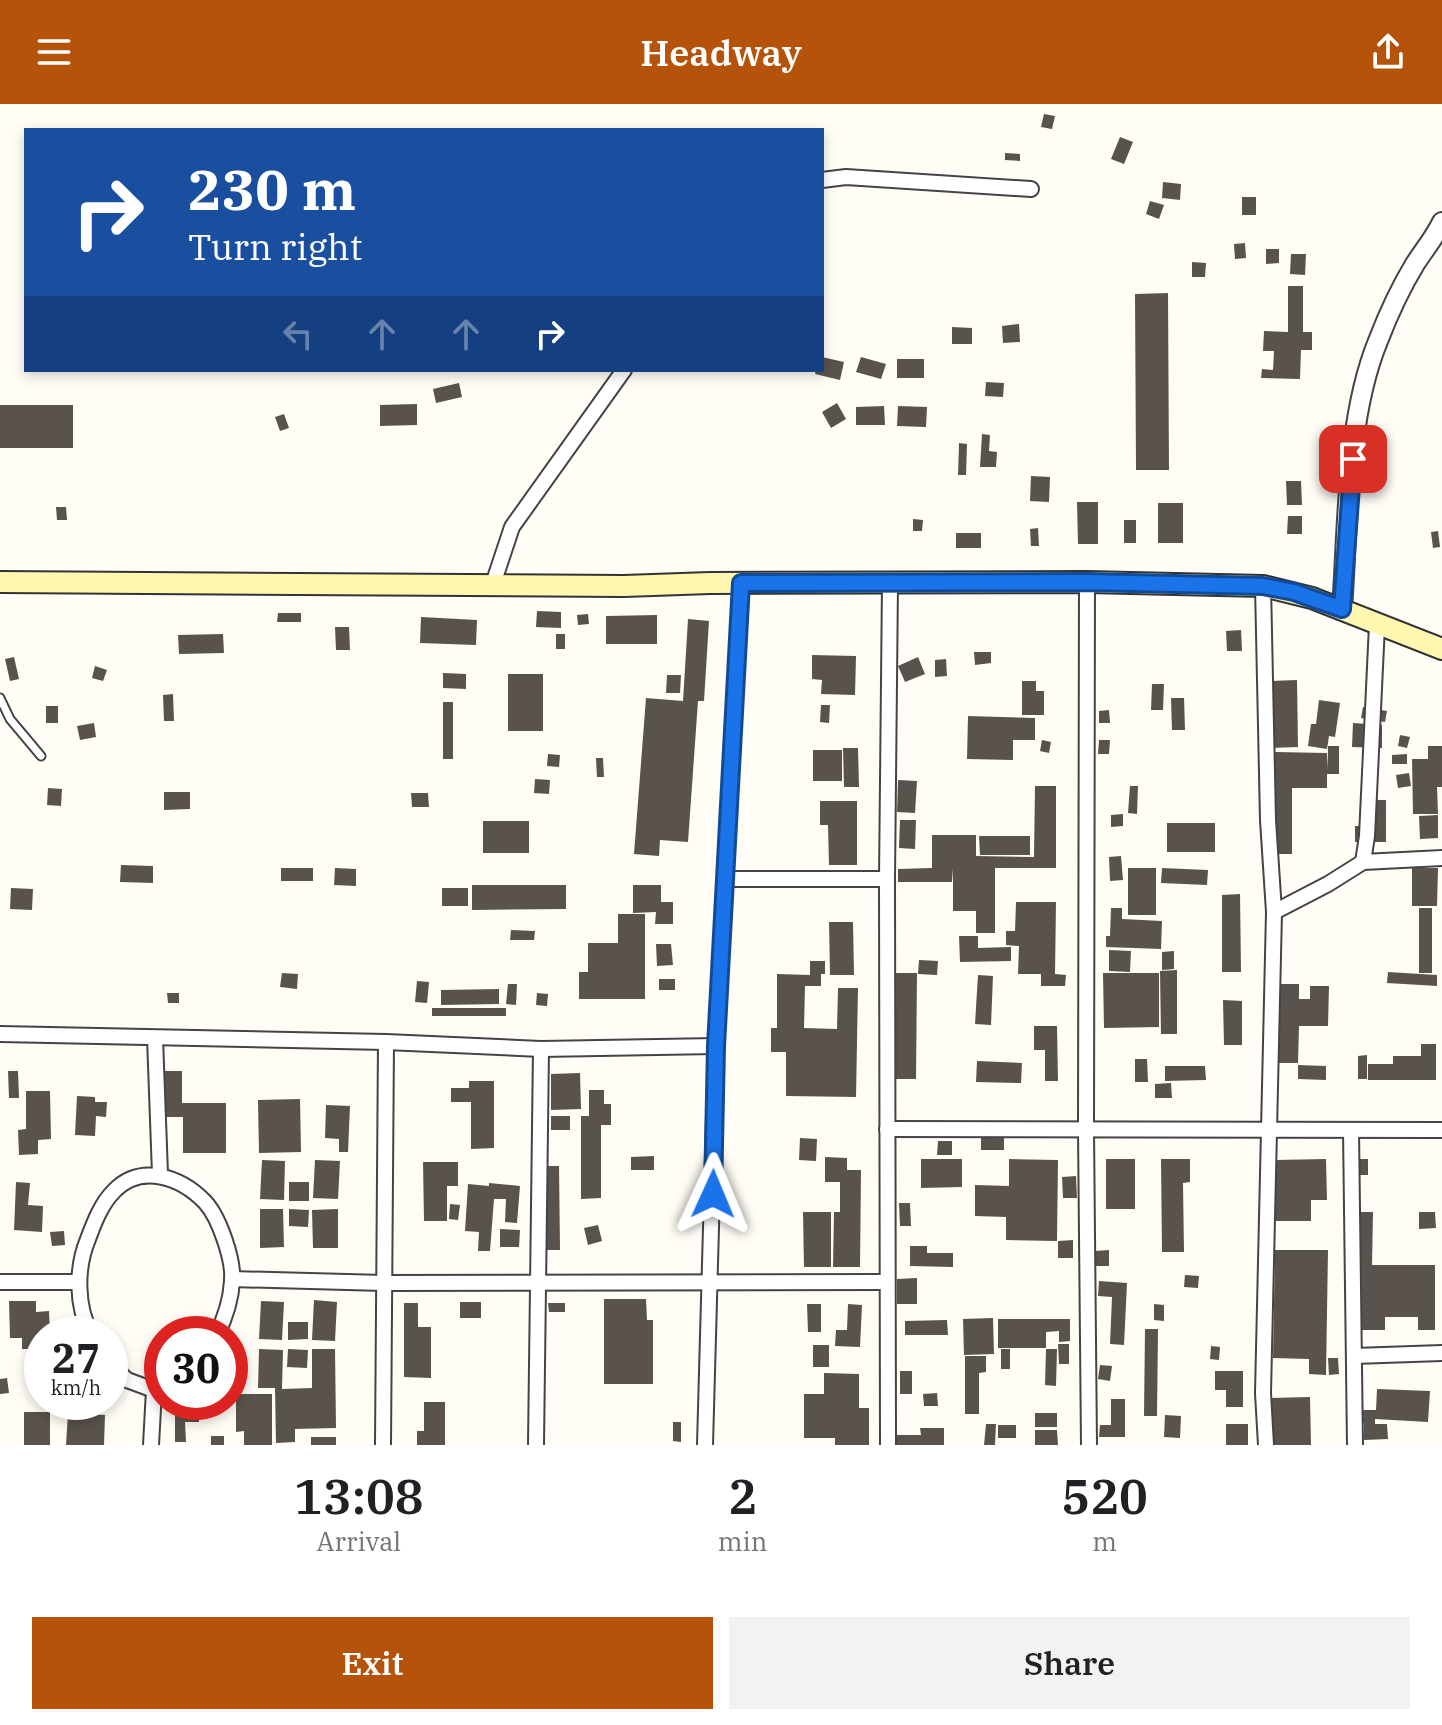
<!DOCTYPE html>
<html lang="en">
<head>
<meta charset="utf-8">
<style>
  :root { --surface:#fff; --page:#f2f2f2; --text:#202124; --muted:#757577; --accent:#b45309 }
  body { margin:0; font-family:"IBM Plex Serif",serif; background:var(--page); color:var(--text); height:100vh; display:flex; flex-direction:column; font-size:30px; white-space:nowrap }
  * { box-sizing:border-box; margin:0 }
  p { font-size:26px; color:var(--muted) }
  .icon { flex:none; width:44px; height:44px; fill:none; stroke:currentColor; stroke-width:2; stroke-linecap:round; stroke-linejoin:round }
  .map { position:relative; height:1341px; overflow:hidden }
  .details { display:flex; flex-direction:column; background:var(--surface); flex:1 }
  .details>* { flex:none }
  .guide { position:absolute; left:24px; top:24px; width:800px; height:244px; border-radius:0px; box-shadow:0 4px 12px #0003; background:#1a4fa0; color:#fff; overflow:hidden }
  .speed { position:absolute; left:24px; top:1212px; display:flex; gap:16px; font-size:40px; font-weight:700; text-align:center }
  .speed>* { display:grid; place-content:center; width:104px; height:104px; border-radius:50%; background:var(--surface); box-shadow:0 4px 12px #0003; line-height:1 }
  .speed small { font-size:20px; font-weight:400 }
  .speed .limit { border:12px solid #d22; background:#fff; color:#111 }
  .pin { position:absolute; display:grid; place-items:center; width:68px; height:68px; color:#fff; margin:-34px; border-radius:16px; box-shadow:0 4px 12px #0006 }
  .me { position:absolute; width:88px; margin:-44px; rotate:1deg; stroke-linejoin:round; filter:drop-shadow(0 0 6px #0008) }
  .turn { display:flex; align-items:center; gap:28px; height:168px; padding:0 32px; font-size:36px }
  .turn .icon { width:104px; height:104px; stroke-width:2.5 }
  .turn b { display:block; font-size:56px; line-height:68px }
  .lanes { display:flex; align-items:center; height:76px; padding:0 32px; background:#0003; justify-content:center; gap:40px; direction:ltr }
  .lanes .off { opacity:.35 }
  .eta { display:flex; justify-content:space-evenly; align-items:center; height:136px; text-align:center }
  .eta b { font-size:48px; font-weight:600; line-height:56px }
  .primary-button { display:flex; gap:16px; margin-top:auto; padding:16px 32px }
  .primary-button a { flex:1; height:92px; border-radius:0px; background:var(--accent); color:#fff; font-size:32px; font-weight:600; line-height:92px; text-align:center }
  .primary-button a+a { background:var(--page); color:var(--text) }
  header { display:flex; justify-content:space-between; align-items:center; height:104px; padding:0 32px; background:var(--accent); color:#fff; font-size:36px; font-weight:600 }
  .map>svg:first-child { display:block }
  .building { fill:#5a524d }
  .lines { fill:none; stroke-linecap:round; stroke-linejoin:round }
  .service-casing { stroke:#444; stroke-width:11 }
  .minor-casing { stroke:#444; stroke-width:18 }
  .tertiary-casing { stroke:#444; stroke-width:22 }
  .secondary-casing { stroke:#333; stroke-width:24 }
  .service { stroke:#fff; stroke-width:7 }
  .minor { stroke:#fff; stroke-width:14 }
  .tertiary { stroke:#fff; stroke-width:18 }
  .secondary { stroke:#fff6b0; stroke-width:20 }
  .route-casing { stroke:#114b97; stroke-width:20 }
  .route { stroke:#1a73e8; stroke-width:14 }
</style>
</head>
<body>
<header><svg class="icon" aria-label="menu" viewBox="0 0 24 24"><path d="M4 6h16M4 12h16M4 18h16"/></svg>Headway<svg class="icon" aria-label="share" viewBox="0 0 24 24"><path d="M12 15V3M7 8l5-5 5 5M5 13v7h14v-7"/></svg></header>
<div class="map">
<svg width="1442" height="1341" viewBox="0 0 1442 1341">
  <rect width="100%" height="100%" fill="#fffdf5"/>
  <!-- building -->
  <g class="building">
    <path d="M1044 10 1055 12 1052 25 1041 23Z"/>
    <path d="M1120 33 1133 38 1124 60 1111 55Z"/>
    <path d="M1005 49 1020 50V57L1005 56Z"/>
    <path d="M1163 78 1181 80 1180 96 1162 94Z"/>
    <rect x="1242" y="93" width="14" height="18"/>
    <path d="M1150 97 1164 101 1159 115 1146 110Z"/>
    <path d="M1245 139 1246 154 1235 155 1234 140Z"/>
    <path d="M1266 145H1279V159L1266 160Z"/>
    <path d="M1291 150H1306L1305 171 1290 170Z"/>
    <path d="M1192 158 1206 159 1205 173H1192Z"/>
    <path d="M1288 182H1303V228H1312V246H1301L1300 275 1261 274 1262 265 1273 266 1274 247H1263L1264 227 1288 228Z"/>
    <path d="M1168 189 1169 366H1136L1135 190Z"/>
    <path d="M1019 220 1020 238 1003 239 1002 222Z"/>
    <path d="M952 223 972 224V240H952Z"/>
    <path d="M822 253 844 258 840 276 815 270 816 266H822Z"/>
    <path d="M861 253 886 260 881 275 856 268Z"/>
    <rect x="897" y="255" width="27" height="19"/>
    <path d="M986 278 1004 279 1003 293 985 292Z"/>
    <path d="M459 279 462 293 436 299 433 285Z"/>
    <path d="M837 299 846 315 831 324 822 308Z"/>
    <path d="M417 300V321L380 322V301Z"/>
    <rect x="0" y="301" width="73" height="43"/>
    <path d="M884 302 885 321H856V303Z"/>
    <path d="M898 302 927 303 926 323 897 322Z"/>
    <path d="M284 310 289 324 280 327 275 313Z"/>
    <path d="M982 330 990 331 989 347 997 348 996 363H980Z"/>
    <path d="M959 339 967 340 966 371H958Z"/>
    <path d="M1031 372 1050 373 1049 398 1030 397Z"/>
    <path d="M1286 377H1301L1302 401H1287Z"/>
    <path d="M1077 398H1098V440H1078Z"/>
    <rect x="1158" y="399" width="25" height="40"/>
    <path d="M56 403H66L67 416H57Z"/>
    <path d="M1288 412H1302V430H1287Z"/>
    <path d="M913 415 923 416 922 427H913Z"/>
    <rect x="1124" y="416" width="12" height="23"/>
    <path d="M1038 424 1039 442H1031L1030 425Z"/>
    <path d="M1438 427 1440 443 1433 444 1431 428Z"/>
    <rect x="956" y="429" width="25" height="15"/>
    <path d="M537 507 561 508V524L536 523Z"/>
    <path d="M278 509H301V518H277Z"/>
    <path d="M588 510 589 520 578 521 577 511Z"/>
    <path d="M657 511V540H606V512Z"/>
    <path d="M421 513 477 516 476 541 420 539Z"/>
    <path d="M688 515 709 517 704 597H698L688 738 660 736 659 752 634 750 646 594 683 597Z"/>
    <path d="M335 523H349L350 546H336Z"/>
    <path d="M1241 526 1242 547H1227L1226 527Z"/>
    <path d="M223 530 224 549 179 550 178 531Z"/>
    <rect x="556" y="530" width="9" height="15"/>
    <path d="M974 548H991V559L975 561Z"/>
    <path d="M812 551 856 552 855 591 821 590 822 576 812 575Z"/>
    <path d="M14 553 19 575 10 577 5 555Z"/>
    <path d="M918 553 925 570 905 578 898 562Z"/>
    <path d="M946 555 947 572 935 573V556Z"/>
    <path d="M95 562 107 566 103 577 92 574Z"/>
    <path d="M443 569 466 570V585L443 584Z"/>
    <rect x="508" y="570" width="35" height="57"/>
    <path d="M667 571H681L680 589H666Z"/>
    <path d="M1297 576 1298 643 1269 644 1268 577Z"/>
    <path d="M1022 577H1036V587H1044V611H1022Z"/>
    <path d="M1152 580H1164L1163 606H1151Z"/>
    <path d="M173 590 174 617H164L163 591Z"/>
    <path d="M1171 594H1184L1185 626H1172Z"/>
    <path d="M1319 596 1340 599 1335 633 1329 632 1327 645 1308 642 1311 620H1316Z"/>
    <rect x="443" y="598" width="10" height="57"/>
    <path d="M821 601H830L829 619 820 618Z"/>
    <rect x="46" y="602" width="12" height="17"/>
    <path d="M1363 603 1387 607 1385 618 1361 614Z"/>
    <path d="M1109 606 1110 619H1099V607Z"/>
    <path d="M968 612 1035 614V636H1013V656L967 655Z"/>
    <path d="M94 619 96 633 80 636 77 622Z"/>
    <path d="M1353 619 1382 621V644L1352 643Z"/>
    <path d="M1400 631 1410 633 1407 644 1398 642Z"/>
    <path d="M1042 636 1051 638 1049 649 1040 647Z"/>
    <path d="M1099 636H1110L1109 650H1098Z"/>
    <path d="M1328 642H1339V670H1327V684H1292V750H1275V648L1327 649 1328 665Z"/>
    <path d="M1428 642H1442V683H1437L1438 710H1413L1412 655H1428Z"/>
    <path d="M843 644H858L859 683H844Z"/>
    <rect x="813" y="646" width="29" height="31"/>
    <path d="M548 650 560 651 559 663 547 662Z"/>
    <path d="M1407 650V660H1392V651Z"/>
    <path d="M596 654H603L604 673H597Z"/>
    <path d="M1409 669 1411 682 1398 684 1396 671Z"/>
    <path d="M535 675 550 676 549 690 534 689Z"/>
    <path d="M898 676 917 677 915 709 897 708Z"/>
    <path d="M1035 682H1056V764H995V829H976V807H953V764L952 778H898V765L932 764V731H976V752L1034 753Z"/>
    <path d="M1130 682H1138L1137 710 1128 709Z"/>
    <path d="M48 684 62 685 61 702 47 701Z"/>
    <path d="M164 688H190V705L164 706Z"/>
    <path d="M411 689H428L429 703H412Z"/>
    <path d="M1371 696H1386V738H1355V722H1372Z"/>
    <path d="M820 697H857V761H829L828 721H820Z"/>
    <path d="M1123 710V722L1111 723V711Z"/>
    <path d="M1438 711V734L1420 735 1419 712Z"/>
    <path d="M900 716H916L915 745 899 744Z"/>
    <rect x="483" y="717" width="46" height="32"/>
    <rect x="1167" y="719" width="48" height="29"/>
    <path d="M979 732H1030V751H980Z"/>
    <path d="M1121 752 1123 776 1110 777 1109 753Z"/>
    <path d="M121 761 153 762V779L120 778Z"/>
    <rect x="281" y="764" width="32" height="13"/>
    <path d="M335 764 356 765V782L334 781Z"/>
    <rect x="1128" y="764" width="28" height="47"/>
    <path d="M1162 764 1208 766 1207 781 1161 779Z"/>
    <path d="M1412 764H1438L1437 802H1412Z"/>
    <path d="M472 781H566V805L472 806Z"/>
    <path d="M633 781H661V798H673V820H655L656 808 633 809Z"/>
    <path d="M11 784 33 785 32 806 10 805Z"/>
    <rect x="442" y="784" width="26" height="18"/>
    <path d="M1240 790 1241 868H1222V791Z"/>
    <path d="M1016 798H1056L1055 870 1066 871 1065 882H1041V870H1018L1019 842 1006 841V827H1015Z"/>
    <path d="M1111 804H1122V815L1162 817 1161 845 1106 843V832H1110Z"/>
    <rect x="1419" y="804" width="13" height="65"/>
    <path d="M618 810H645V895H579V868H588V839H618Z"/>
    <path d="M829 818H853L854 871H830Z"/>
    <path d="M511 826 535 827 534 836H510Z"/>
    <path d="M959 832H978V844L1011 843V857L960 858Z"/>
    <path d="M656 840H671L673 861 657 862Z"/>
    <path d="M1109 846 1131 847 1130 868 1109 867Z"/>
    <path d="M1174 847V865L1162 866V848Z"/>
    <path d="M919 856 938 857 937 871 918 870Z"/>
    <path d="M810 857H825V870H821V882H805L804 924 837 925 838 884H858L856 993 786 992V948H771V924H777V870L810 871Z"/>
    <path d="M1177 866V930H1161L1160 867Z"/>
    <path d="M1388 868 1437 871V882L1387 879Z"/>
    <path d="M282 869 298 870 297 885 280 883Z"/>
    <path d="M895 869H917L916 975H894Z"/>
    <path d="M1103 869H1159V923L1104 924Z"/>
    <path d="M978 871 993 872 991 921 975 920Z"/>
    <rect x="659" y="875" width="16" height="11"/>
    <path d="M417 877 429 878 427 899 415 898Z"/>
    <path d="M508 880H517L516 901 506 900Z"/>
    <path d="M1272 880H1299V895H1310V882H1329L1328 922H1299L1298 959H1271Z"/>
    <path d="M499 885V900L441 901V886Z"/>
    <path d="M167 889H179V899H168Z"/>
    <path d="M537 889 548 890 547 902 536 901Z"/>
    <path d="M1223 896 1242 897V941H1224Z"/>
    <rect x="432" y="904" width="74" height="8"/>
    <path d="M1034 922H1057L1058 977H1045V946H1034Z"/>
    <path d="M1421 940H1436V976H1368V960H1393V952H1421Z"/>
    <path d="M1367 951V975H1358V952Z"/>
    <path d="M1135 955H1147L1148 978H1135Z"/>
    <path d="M977 957 1022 959 1021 979 976 978Z"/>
    <path d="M1298 961 1326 962V976L1298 975Z"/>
    <path d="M1165 962H1205L1206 976 1165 977Z"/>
    <path d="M8 967H18L19 994H9Z"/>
    <path d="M162 967H182V999H226V1049H183V1013H163Z"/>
    <path d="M580 969 581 1005 551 1006V970Z"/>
    <path d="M469 977H494V1044L471 1045V998H451V984H469Z"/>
    <path d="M1171 979 1172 994H1155V980Z"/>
    <path d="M589 986H604V1000H611V1021H601V1094L581 1095V1012H589Z"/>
    <path d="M26 987H50L51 1035 38 1036V1050L19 1051 18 1026 26 1025Z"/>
    <path d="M77 992 95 993V998H107L106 1013 96 1012 95 1032 75 1031Z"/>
    <path d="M300 995 301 1048 259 1049 258 996Z"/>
    <path d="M326 1001 350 1002 348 1048H339V1035L325 1034Z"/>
    <rect x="551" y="1012" width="19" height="14"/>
    <rect x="981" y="1031" width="23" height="15"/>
    <path d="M800 1034 817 1035 816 1057 799 1056Z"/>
    <path d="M938 1037H952V1051H937Z"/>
    <path d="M654 1052V1066H631V1053Z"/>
    <path d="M825 1053 847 1054V1066H861L860 1163H833L834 1108H840V1078H825Z"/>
    <path d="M921 1055H962V1083L921 1084Z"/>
    <path d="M1009 1055 1058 1056 1057 1137 1006 1136V1113L975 1112V1081L1009 1082Z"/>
    <rect x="1106" y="1055" width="29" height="50"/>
    <path d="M1161 1055H1190V1078L1183 1079 1184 1148H1162Z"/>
    <path d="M1326 1055 1327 1096H1311V1117H1275V1056Z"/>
    <rect x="1358" y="1055" width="10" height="16"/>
    <path d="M262 1056 285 1057 284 1096 260 1095Z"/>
    <path d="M315 1056 340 1057 338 1095 313 1094Z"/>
    <path d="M423 1058H458V1082H447V1117H424Z"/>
    <path d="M543 1062H559L560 1146H543Z"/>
    <path d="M1076 1072 1077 1094H1063L1062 1073Z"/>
    <path d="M16 1078 30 1079 28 1101 43 1102 42 1128 14 1126Z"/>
    <rect x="289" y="1078" width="20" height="19"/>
    <path d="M489 1079 520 1082 517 1119 505 1118 506 1095H494L490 1147H478L479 1128 465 1127 468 1080 489 1082Z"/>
    <path d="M899 1099H910L911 1122H900Z"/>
    <path d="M450 1100 460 1101 458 1116 449 1115Z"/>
    <path d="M260 1105H283L284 1143 260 1144Z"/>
    <path d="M289 1105 309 1106 308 1123 289 1122Z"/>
    <path d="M338 1105V1144H313L312 1106Z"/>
    <path d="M803 1108H831V1163H804Z"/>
    <path d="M1357 1108H1373L1372 1161H1435V1226H1418V1213H1385V1226H1358Z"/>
    <path d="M1419 1108H1435L1436 1124 1419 1125Z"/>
    <path d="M598 1121 602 1137 588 1141 584 1124Z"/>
    <path d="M500 1125 520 1126 519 1143H500Z"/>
    <path d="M64 1127 65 1141 52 1142 50 1128Z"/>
    <path d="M1073 1136V1154H1058V1137Z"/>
    <path d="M910 1142H927V1149H953V1163L910 1162Z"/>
    <path d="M1109 1146V1162H1096L1095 1147Z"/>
    <path d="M1275 1146H1328L1326 1271 1309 1270V1255L1273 1254Z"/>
    <path d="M1185 1171 1199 1172 1198 1184 1184 1183Z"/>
    <path d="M917 1174V1200H897V1175Z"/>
    <path d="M1099 1177 1127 1179 1124 1241 1110 1240 1112 1193 1098 1192Z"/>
    <path d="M604 1195H646L647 1216H653V1280H604Z"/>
    <path d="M314 1196 337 1198 335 1237 312 1236Z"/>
    <path d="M9 1197H36V1208L49 1207 50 1230H42V1245H22V1234H10Z"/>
    <path d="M261 1197 284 1198 282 1236 259 1235Z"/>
    <rect x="460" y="1198" width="21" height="16"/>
    <path d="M404 1199H418V1223H431V1274L404 1273Z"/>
    <path d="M548 1199H565V1208H549Z"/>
    <path d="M807 1200H821V1228H808Z"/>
    <path d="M848 1200 862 1201 860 1243 835 1242 836 1226H847Z"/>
    <path d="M1154 1200 1164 1201V1217L1154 1216Z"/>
    <path d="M993 1214 994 1250 964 1251 963 1215Z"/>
    <path d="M998 1215H1070V1237L1059 1238V1227L1046 1228V1244H998Z"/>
    <path d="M947 1216 948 1231H905V1217Z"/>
    <path d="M288 1218H308V1235L288 1236Z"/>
    <path d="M1145 1225H1158L1157 1312H1144Z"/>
    <path d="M1058 1240H1069V1260H1059Z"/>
    <rect x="813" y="1241" width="16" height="22"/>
    <path d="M1211 1242 1220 1243 1219 1256 1210 1255Z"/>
    <path d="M259 1245 283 1246 282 1285 312 1284V1245H335L336 1324 295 1325V1338L276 1339 275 1284H258Z"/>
    <path d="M288 1245 308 1246 307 1264 287 1263Z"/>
    <rect x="1001" y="1245" width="9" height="20"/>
    <path d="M1046 1245H1057L1056 1282 1045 1281Z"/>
    <path d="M965 1252H986V1268L979 1269V1310H965Z"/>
    <path d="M1328 1254H1338L1339 1270 1329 1271Z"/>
    <path d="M1100 1261 1112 1262 1110 1277 1098 1275Z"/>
    <rect x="900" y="1267" width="12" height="23"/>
    <path d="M1215 1267H1243V1303H1226V1286H1215Z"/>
    <path d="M824 1269 859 1270V1304H869V1341H835V1334H804V1290H824Z"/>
    <path d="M7 1274 9 1289 0 1290V1275Z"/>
    <path d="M1377 1285 1430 1287 1428 1318 1375 1315V1320H1387L1388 1335 1364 1336V1319L1357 1318V1306H1376Z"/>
    <path d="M937 1289 938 1302H924L923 1290Z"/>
    <path d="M236 1290H272V1341H244V1327L236 1328Z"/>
    <path d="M1310 1293 1311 1341H1268V1294Z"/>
    <path d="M1111 1295H1125V1333H1099L1100 1321H1111Z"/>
    <path d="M175 1298H199V1318H185L186 1338H175Z"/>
    <path d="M424 1298H445V1341H417V1327H424Z"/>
    <rect x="24" y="1308" width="26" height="33"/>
    <path d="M68 1309 105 1311 104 1341H66Z"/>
    <rect x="1035" y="1309" width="22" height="14"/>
    <path d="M1165 1311 1181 1312 1180 1334 1164 1333Z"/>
    <path d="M673 1318H681V1338L673 1337Z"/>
    <path d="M986 1320H996L995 1341H984Z"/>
    <rect x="1226" y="1320" width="22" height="21"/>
    <rect x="998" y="1321" width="18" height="13"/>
    <path d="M920 1324H944V1341H896V1331H921Z"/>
    <path d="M1035 1326H1057L1058 1341H1035Z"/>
    <rect x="211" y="1332" width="13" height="9"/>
    <rect x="311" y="1333" width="25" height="8"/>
  </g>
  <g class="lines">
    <!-- service casing -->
    <g class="service-casing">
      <path id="service" d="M0 594 10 615 41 652"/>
    </g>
    <!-- minor casing -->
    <g class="minor-casing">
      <g id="minor">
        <path d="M822 76 846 73 1031 85"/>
        <path d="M1087 478 1086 1026 1089 1341"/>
        <path d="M493 480 512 423 624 266"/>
        <path d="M1263 482 1268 716 1274 808 1263 1289 1266 1341"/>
        <path d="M1363 758 1367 732 1377 521"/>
        <path d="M725 775H887"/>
        <path d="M1274 808 1328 780 1363 758 1442 754"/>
        <path d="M0 930 386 938 541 945 716 942"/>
        <path d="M155 934 160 1070"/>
        <path d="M887 1025 1442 1026"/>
        <path d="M1351 1026 1355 1341"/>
        <path d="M232 1175 384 1179 887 1178"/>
        <path d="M0 1178H78"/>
        <path d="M91 1230C76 1202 76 1164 88 1135 94 1119 101 1100 114 1087 141 1059 181 1073 205 1098 219 1113 234 1156 232 1177 231 1195 225 1214 217 1230"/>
        <path d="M1354 1252 1442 1249"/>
        <path d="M110 1260 127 1276 154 1286 162 1283"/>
        <path d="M151 1341 154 1286"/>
        <path d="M383 1341 386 938"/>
        <path d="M536 1341 541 945"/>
        <path d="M705 1341 716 942 741 479"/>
        <path d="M888 1341 887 775 890 479"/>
      </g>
    </g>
    <!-- tertiary casing -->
    <g class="tertiary-casing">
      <path id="tertiary" d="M1342 505C1348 422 1346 315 1378 237 1388 211 1401 183 1415 160 1424 146 1435 133 1442 118"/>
    </g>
    <!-- secondary casing -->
    <g class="secondary-casing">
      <path id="secondary" d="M0 478 624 482 710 479 1087 478 1263 482 1312 494 1442 545"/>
    </g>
    <!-- service -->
    <use href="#service" class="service"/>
    <!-- minor -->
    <use href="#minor" class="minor"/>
    <!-- tertiary -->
    <use href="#tertiary" class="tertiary"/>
    <!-- secondary -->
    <use href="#secondary" class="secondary"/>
  </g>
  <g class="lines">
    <!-- route casing -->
    <g class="route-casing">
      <path id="route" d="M713 1090 716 942 741 479 1087 478 1263 482 1294 488 1342 505 1353 355"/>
    </g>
    <!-- route -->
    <use href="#route" class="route"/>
  </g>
</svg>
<div class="speed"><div>27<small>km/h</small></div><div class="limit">30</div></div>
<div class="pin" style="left:1353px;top:355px;background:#d93025"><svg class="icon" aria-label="arrive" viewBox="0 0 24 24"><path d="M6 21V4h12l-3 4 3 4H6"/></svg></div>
<svg class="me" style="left:713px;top:1090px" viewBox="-20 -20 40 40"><path d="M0-17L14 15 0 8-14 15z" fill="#1a73e8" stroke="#fff" stroke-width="4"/></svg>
<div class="guide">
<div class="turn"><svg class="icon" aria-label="right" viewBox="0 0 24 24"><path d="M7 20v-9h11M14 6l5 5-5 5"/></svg><div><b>230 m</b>Turn right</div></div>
<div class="lanes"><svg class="icon off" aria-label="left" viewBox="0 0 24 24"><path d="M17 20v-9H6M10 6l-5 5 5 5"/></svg><svg class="icon off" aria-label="ahead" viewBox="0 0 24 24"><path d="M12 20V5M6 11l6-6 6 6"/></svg><svg class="icon off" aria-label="ahead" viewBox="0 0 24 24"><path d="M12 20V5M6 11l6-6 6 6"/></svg><svg class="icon" aria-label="right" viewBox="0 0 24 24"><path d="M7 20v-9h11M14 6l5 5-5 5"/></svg></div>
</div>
</div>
<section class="details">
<div class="eta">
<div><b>13:08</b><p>Arrival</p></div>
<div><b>2</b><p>min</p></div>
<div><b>520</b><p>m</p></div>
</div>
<div class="primary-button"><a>Exit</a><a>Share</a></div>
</section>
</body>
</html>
